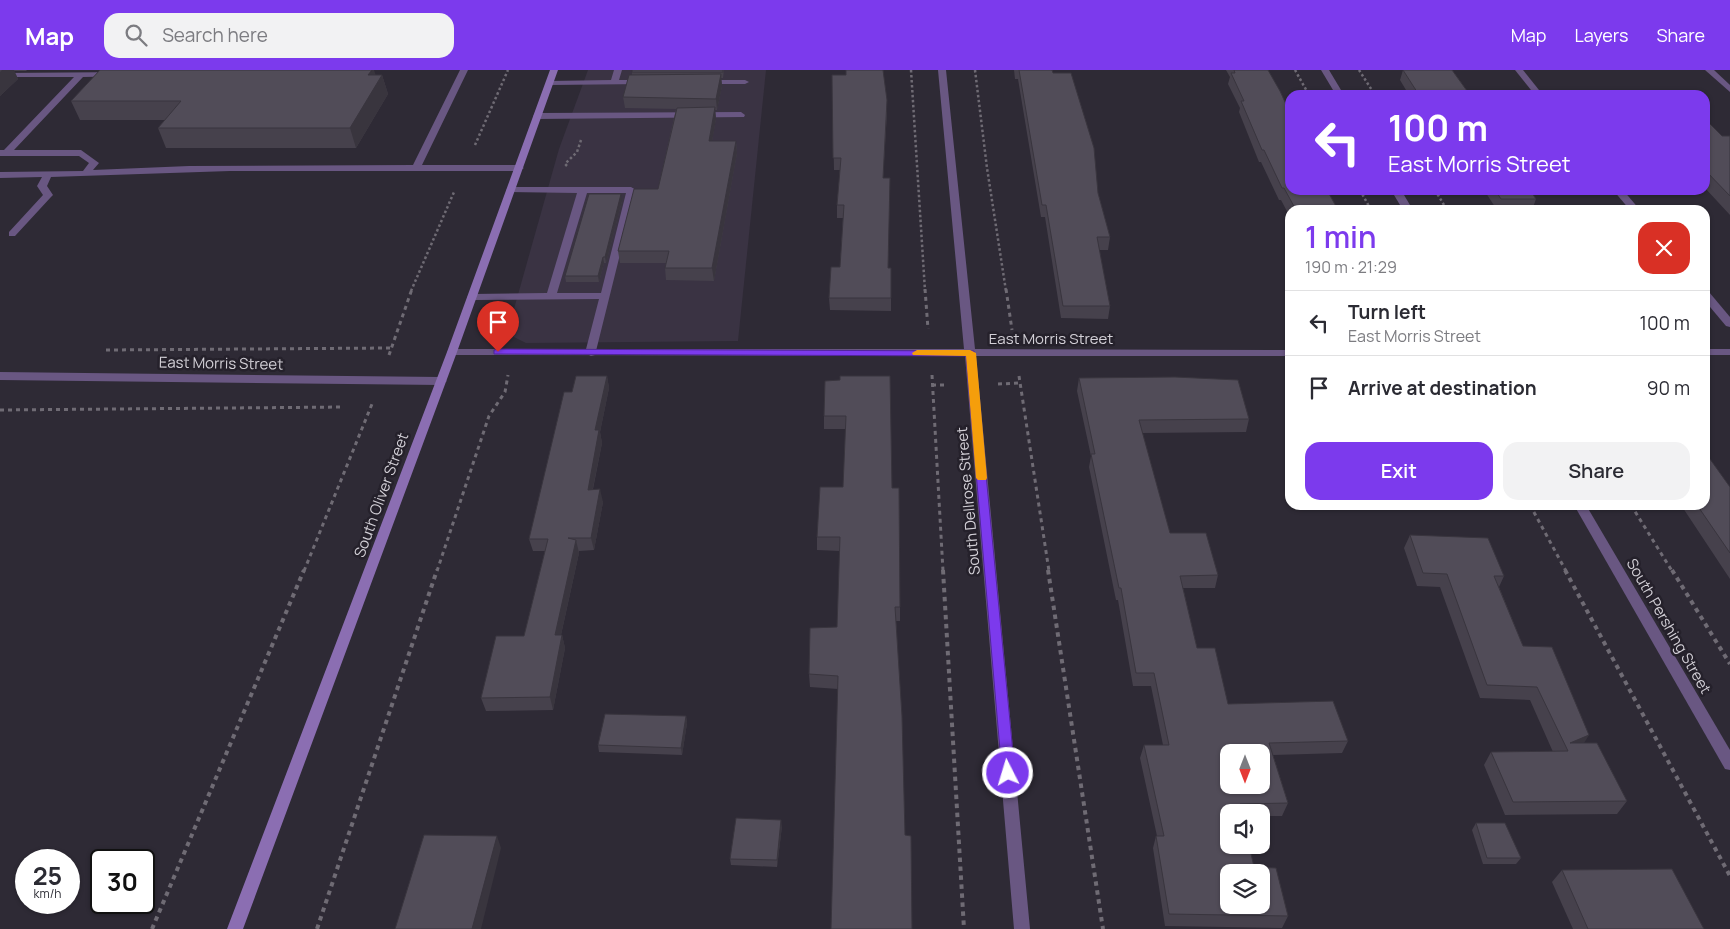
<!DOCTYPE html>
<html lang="en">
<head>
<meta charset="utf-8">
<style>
  :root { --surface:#fff; --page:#f2f2f3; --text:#2b2b33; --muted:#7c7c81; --line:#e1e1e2; --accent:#7c3aed }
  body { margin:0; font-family:Manrope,sans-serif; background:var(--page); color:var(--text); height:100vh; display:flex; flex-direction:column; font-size:19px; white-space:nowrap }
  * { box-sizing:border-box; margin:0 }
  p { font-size:16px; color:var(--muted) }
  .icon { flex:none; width:28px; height:28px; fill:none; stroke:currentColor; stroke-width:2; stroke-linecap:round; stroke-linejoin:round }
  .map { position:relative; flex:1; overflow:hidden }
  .drawer { position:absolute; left:1285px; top:135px; width:425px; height:305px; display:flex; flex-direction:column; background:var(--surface); border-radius:15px; box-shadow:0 1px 4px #0004 }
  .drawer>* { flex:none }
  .top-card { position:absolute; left:1285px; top:20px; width:425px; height:105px; border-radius:15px; box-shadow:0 1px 4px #0004; background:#7c3aed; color:#fff; overflow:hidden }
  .needle { width:32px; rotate:180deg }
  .tools { position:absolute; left:1220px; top:674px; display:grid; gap:10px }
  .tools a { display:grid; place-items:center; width:50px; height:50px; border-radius:10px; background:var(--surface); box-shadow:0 1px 4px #0004; font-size:25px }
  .speed { position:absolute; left:15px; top:779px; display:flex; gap:10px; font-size:25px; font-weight:700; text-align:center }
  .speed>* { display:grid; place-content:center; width:65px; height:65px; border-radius:50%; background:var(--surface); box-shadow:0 1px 4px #0004; line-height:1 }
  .speed small { font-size:12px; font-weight:400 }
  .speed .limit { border:2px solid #111; border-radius:8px; background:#fff; color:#111 }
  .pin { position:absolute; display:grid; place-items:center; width:42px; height:42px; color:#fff; margin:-51px -21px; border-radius:50% 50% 50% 0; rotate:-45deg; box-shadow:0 0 5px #0007 }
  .pin .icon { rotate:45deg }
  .me { position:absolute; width:55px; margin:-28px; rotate:355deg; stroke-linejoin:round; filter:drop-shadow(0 0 4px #0008) }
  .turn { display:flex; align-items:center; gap:18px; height:105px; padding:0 20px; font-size:22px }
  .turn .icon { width:65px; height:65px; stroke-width:2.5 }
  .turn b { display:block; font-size:35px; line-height:42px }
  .round { display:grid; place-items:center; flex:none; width:52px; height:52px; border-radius:15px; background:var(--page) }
  .summary { display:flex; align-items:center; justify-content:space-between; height:85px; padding:0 20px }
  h1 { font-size:30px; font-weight:600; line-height:38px; color:var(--accent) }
  .button { display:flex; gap:10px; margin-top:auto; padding:10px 20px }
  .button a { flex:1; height:58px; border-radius:15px; background:var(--accent); color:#fff; font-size:20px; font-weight:600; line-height:58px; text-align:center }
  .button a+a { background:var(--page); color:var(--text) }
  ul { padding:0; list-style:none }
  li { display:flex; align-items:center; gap:15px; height:65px; padding:0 20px; border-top:1px solid var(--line) }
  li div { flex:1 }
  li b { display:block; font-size:19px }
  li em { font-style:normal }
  header { display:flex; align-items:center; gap:30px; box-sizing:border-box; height:70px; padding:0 25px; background:var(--accent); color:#fff }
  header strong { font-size:24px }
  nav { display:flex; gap:28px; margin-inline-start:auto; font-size:18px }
  .search { width:350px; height:45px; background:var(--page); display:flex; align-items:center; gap:12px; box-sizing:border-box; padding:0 18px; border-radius:15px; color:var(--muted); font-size:19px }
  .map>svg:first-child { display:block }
  .built { fill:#3a3343 }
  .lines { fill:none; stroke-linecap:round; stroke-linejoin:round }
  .path-far2 { stroke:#6f6b74; stroke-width:2.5; stroke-dasharray:2.5 2.5; stroke-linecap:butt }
  .path-far1 { stroke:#6f6b74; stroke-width:3; stroke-dasharray:4 4; stroke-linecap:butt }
  .path { stroke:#6f6b74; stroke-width:4; stroke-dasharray:4.5 4.5; stroke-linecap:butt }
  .lane { fill:#695782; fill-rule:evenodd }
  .street { fill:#695782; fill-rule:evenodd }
  .secondary { fill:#8b6eb2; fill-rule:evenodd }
  .wall { fill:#46414c }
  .shaded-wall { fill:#39353e }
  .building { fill:#514c58; stroke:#39353e; fill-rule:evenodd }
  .route { fill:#7c3aed; stroke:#51269a }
  .slow { fill:#f59e0b }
  .labels { text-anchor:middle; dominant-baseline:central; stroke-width:5; stroke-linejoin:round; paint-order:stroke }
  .street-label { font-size:15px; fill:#d3d0d7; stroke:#25212b }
</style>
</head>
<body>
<header>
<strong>Map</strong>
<div class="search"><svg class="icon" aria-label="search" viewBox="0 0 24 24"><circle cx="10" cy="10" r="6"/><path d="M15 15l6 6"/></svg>Search here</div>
<nav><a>Map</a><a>Layers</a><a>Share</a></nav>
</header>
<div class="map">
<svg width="1730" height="859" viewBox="0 0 1730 859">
  <rect width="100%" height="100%" fill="#2e2a35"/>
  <!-- built -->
  <path class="built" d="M588 0H766L738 271 526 273 514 267 510 253 559 79Z"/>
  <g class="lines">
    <!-- path-far2 -->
    <g class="path-far2">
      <path d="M911 0 925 221"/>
      <path d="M975 0 987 98 1006 221"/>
      <path d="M1295 0 1309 25"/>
      <path d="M1359 0 1375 25"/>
      <path d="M475 75 508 0"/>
      <path d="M567 96 565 94 577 82 581 70"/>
      <path d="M1360 120 1371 140"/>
      <path d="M1435 120 1447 140"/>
      <path d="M411 221 454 122"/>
    </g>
    <!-- path-far1 -->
    <g class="path-far1">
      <path d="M925 219 928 259"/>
      <path d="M1006 219 1012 260"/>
      <path d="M106 280 391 278"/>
      <path d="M389 285 412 219"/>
      <path d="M932 305 943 501"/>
      <path d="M1019 306 1049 501"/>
      <path d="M998 314 1020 313"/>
      <path d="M932 315H947"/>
      <path d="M0 340 344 337"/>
      <path d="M1530 435 1566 501"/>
      <path d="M1631 435 1672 501"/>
      <path d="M304 501 372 334"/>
      <path d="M437 501 489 346 505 322 508 305"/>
    </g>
    <!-- path -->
    <g class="path">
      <path d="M943 500 964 859"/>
      <path d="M1048 500 1103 859"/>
      <path d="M1565 500 1730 806"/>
      <path d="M1672 500 1730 594"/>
      <path d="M152 859 304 500"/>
      <path d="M317 859 437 500"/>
    </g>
    <!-- lane -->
    <g class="lane">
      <path d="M132 0H141L133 6 83 7 14 80H81L99 93 93 100 189 96 413 95 460 0H468L422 95H519L524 98 519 101H230L51 107 47 116 53 125 51 127 15 166H9V162L43 125 37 116 42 107 0 108V102L83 101 89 93 79 86H0V80H4L74 7H0V3L131 2Z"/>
      <path d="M614 0H622L619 10H644L648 12 644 14 550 15 546 13 550 11 611 10Z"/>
      <path d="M1515 0H1523L1543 25H1535Z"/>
      <path d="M701 10H745L749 12 745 14H704L700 12Z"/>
      <path d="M741 42 745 45 744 47 537 49 533 46 537 43Z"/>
      <path d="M511 117H631L636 120 595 285 591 286 585 283 599 229 472 230 467 227 472 224 547 223 577 123 508 122 506 120ZM587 123H626L601 223H557Z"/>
      <path d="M1613 120H1623L1640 140H1630Z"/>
      <path d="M1705 221 1709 222 1730 247V257L1726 256 1705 231Z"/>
    </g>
    <!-- street -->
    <g class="street">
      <path d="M938 0H946L975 279 1290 280V286H976L1030 859H1014L965 286 452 285 447 282 452 279H964Z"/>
      <path d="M1321 0H1329L1344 25H1336Z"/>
      <path d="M1705 0H1714L1730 15V22Z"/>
      <path d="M1391 120H1401L1413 140H1403Z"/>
      <rect x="1705" y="279" width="25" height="6"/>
      <path d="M0 302 441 307 447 311 441 315 0 310Z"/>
      <path d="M1574 435H1586L1730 680V700L1725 699Z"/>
    </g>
    <!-- secondary -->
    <path class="secondary" d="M550 0H558L457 282 243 859H227L447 282Z"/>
  </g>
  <!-- wall -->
  <g class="wall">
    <path d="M0 0H27L26 1H14L18 9 0 26Z"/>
    <path d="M724 0 723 8H721L722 16 717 40H715L716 49 712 71H736L737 83 714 211 666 210 665 198 666 193H620L618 181 658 119 676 39 625 38 623 27 632 5V2Z"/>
    <path d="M1014 0H1052L1098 123 1110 167 1108 180H1099L1110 236 1108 249 1061 248 1045 147H1041L1018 9H1015Z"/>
    <path d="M1226 0H1268L1290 120 1338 140H1290V147L1281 130H1279L1261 92H1259L1239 42 1240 38 1228 14 1230 7Z"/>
    <path d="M1403 0H1452L1470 25H1409L1400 10Z"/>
    <path d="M376 5H382L388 24 356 78H166L158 58 165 50H80L71 31Z"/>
    <path d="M832 5 887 42 883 108 888 198H891V241L830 240 829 228 840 197 843 148H837V135L840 100H834Z"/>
    <path d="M1705 49 1722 66H1730V145L1705 118Z"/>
    <path d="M1484 120H1530L1536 129 1532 140H1497Z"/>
    <path d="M622 131 606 193H604L599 212H566L565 206Z"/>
    <path d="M607 306 609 318 600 362 602 373 593 419 603 432 594 480 579 481V483L561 565H562L565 578 553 640 486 641 481 628 524 566 545 481H533L529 469 572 322Z"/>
    <path d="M1079 308 1249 349 1246 362 1142 363 1170 463 1218 505 1215 518H1183L1197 578 1228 634 1348 671 1342 683 1273 685 1288 733 1282 746H1261V742H1229L1254 797 1288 846 1282 858 1165 856 1153 778 1156 766H1157L1140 688 1144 675H1163L1151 616H1133L1118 530H1116L1089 397 1091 386 1077 321Z"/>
    <path d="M825 311 892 418 900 537V551H896L905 765 912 859 838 619 810 617 809 604 837 557 840 481 817 480V467L843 417 846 359H824V346Z"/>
    <path d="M1730 417V509L1681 435H1705Z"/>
    <path d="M1410 465 1504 506 1499 517 1523 576 1584 673 1627 731 1617 744 1505 745 1484 695 1491 682H1553L1530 630 1480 628 1440 517 1417 516 1404 478Z"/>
    <path d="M686 646 687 653 682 685 599 682 598 675Z"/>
    <path d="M1476 753 1521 788 1516 794H1483L1472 760Z"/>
    <path d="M782 756 777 797 731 795 730 789Z"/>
    <path d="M1562 800 1704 859H1573L1552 812Z"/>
  </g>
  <!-- shaded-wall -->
  <g class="shaded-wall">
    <path d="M2 0H14L18 9 0 26V2Z"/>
    <path d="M372 0H374L378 12 382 5 388 24 356 78 350 58 368 5Z"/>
    <path d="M721 4 722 16 717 40 716 29Z"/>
    <path d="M715 37 716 49 710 83 709 71Z"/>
    <path d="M736 71 737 83 714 211 712 198Z"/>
    <path d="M621 124 622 131 606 193 605 187Z"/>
    <path d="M603 187 604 193 599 212 598 206Z"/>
    <path d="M607 306 609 318 600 362 602 373 590 432 588 420 595 360Z"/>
    <path d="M600 419 603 432 594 480 591 468Z"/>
    <path d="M576 470 579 483 558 578 555 565Z"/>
    <path d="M562 565 565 578 553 640 550 627Z"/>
    <path d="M686 646 687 653 682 685 681 678Z"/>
    <path d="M1589 665 1581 678 1568 681 1570 673Z"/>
    <path d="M781 750 782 756 777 797V790Z"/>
    <path d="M497 766 501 778 481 859H472Z"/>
  </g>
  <!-- building -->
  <g class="building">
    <path d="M100 0H372L368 5H382L350 58H158L181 31H71Z"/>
    <rect x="632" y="0" width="91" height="2"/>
    <path d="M846 0H883L887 30 883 108H890L888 198H891V228H829L831 197H840L844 135H837L841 88H833L832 5H846Z"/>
    <path d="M1019 0H1052L1053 3H1071L1094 78 1098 123 1110 167H1097L1110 236H1063L1046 135H1042Z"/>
    <path d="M1234 0H1268L1280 21 1290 43V120H1327L1338 140H1296L1284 118H1282L1264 80H1262L1241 31H1244L1231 3H1235Z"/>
    <path d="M1403 0H1452L1470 25H1419Z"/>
    <path d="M721 4 716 29 623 27 629 5Z"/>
    <path d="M715 37 709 71H736L712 198H665L669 181H618L634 119H658L677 38Z"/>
    <path d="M1705 49 1722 66H1730V126L1705 100Z"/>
    <path d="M1495 120H1530L1536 129H1501Z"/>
    <path d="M589 124H621L605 187H603L598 206H565Z"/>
    <path d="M576 306H607L595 360H599L588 420 600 419 591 468H568L576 470 555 565H562L550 627 481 628 496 566H524L548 469H529L564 322H572Z"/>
    <path d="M840 306H890L892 418H899L900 537H895L902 646 905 765 911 766 912 859H831L838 606 809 604 810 558 837 557 840 467H817L820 417H843L846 346H824L825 311 840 310Z"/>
    <path d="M1175 307 1238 310 1249 349 1139 350 1170 463H1206L1218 505 1180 506 1197 578H1215L1228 634 1333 631 1348 671 1269 673 1288 733 1240 734 1242 742H1229V775H1249L1254 797 1276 798 1288 846 1169 844 1156 766H1164L1144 675H1169L1154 603H1136L1121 518H1119L1091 384H1095L1079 308ZM1229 682H1261V715H1229ZM1229 802H1261V835H1229Z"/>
    <path d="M1705 382 1730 417V483L1697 435H1705Z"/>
    <path d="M1410 465 1488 468 1504 506H1494L1523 576 1552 577 1589 665 1570 673H1597L1627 731 1513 732 1491 682 1568 681 1537 617 1487 615 1447 504 1423 503Z"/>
    <path d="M605 644 686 646 681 678 598 675Z"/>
    <path d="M736 748 781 750 777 790 730 789Z"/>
    <path d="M1476 753H1505L1521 788H1487Z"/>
    <path d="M424 765 497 766 472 859H395Z"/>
    <path d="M1672 799 1704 859H1588L1562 800Z"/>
  </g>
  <!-- route -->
  <path class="route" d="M498 279 974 281 1015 703 1013 708 1008 709 1004 708 1002 703 966 286 494 284V280Z"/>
  <!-- slow -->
  <path class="slow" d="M917 280H970L976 283 987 408 986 410H978L976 408 966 286 913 285 912 283Z"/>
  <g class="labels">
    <!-- street labels -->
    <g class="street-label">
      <text x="1051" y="268">East Morris Street</text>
      <text transform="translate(221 293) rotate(1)">East Morris Street</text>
      <text transform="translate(381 425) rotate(-70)">South Oliver Street</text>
      <text transform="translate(968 431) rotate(-95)">South Dellrose Street</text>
      <text transform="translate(1669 556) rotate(60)">South Pershing Street</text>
    </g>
  </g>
</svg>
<div class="tools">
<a><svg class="needle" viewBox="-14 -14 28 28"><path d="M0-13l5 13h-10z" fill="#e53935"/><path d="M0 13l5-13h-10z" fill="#7c7c81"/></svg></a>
<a><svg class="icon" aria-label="sound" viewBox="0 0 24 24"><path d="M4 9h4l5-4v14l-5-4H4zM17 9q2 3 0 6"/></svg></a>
<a><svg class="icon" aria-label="layers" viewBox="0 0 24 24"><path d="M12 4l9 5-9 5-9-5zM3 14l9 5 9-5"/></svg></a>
</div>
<div class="speed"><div>25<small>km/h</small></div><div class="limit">30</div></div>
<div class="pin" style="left:498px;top:282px;background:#d93025"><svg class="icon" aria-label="arrive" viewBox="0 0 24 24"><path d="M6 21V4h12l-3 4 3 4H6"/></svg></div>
<svg class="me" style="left:1008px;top:703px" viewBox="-20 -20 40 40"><circle r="17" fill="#7c3aed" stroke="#fff" stroke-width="3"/><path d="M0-11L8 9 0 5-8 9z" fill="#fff"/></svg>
<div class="top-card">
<div class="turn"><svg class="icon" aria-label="left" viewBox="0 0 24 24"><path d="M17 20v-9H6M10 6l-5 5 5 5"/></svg><div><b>100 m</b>East Morris Street</div></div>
</div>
<section class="drawer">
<div class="summary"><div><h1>1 min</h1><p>190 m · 21:29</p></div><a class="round" style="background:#d93025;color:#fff"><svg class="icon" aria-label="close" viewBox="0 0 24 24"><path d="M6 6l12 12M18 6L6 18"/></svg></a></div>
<ul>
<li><svg class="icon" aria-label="left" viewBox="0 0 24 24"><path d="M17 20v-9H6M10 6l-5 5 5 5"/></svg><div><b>Turn left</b><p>East Morris Street</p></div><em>100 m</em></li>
<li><svg class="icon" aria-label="arrive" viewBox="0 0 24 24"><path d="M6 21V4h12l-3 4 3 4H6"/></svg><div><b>Arrive at destination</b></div><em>90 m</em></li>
</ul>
<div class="button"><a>Exit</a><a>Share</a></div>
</section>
</div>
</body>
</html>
